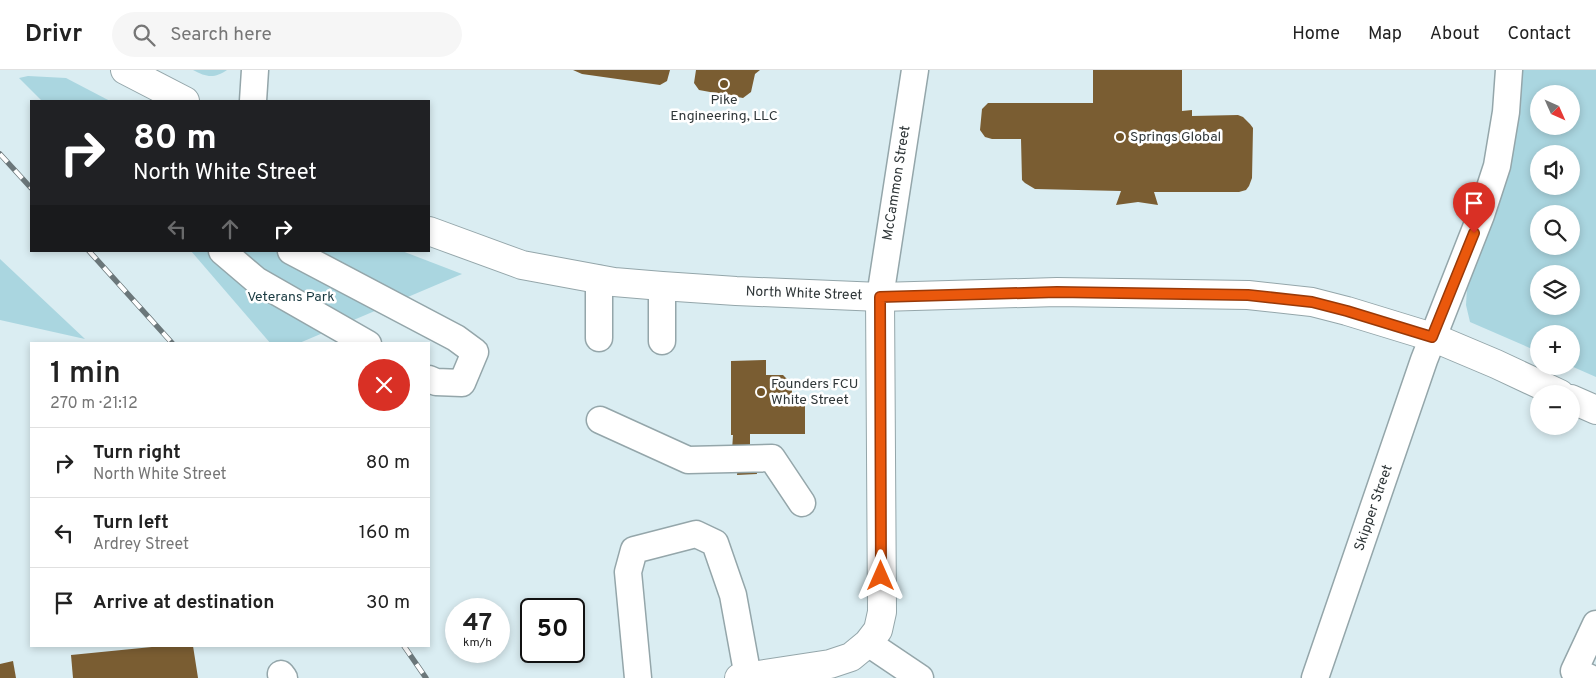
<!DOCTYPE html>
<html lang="en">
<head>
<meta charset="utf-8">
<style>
  :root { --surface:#fff; --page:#f6f6f6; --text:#222; --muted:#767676; --line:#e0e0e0 }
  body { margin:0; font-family:Overpass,sans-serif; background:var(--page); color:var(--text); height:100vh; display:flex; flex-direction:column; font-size:19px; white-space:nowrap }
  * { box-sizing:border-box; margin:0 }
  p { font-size:16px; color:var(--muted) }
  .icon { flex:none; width:28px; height:28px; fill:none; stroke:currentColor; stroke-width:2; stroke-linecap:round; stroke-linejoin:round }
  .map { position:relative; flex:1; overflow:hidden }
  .panel { position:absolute; left:30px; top:272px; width:400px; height:305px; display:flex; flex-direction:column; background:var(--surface); border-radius:0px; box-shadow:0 2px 8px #0003 }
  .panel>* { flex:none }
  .guide { position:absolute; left:30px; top:30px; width:400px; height:152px; border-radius:0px; box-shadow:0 2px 8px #0003; background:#202124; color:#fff; overflow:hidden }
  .needle { width:32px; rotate:135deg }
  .controls { position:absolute; left:1530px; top:15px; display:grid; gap:10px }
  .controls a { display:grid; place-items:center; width:50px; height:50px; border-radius:50%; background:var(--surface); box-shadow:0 2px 8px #0003; font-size:25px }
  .speed { position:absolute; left:445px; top:528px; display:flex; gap:10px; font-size:25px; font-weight:700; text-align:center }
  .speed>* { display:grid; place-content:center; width:65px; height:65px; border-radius:50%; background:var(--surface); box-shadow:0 2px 8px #0003; line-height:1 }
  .speed small { font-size:12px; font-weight:400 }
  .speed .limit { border:2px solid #111; border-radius:8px; background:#fff; color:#111 }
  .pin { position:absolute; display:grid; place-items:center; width:42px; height:42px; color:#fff; margin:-51px -21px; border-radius:50% 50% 50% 0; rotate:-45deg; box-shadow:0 0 5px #0007 }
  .pin .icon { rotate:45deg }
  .me { position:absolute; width:55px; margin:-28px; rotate:0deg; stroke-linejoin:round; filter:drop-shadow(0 0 4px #0008) }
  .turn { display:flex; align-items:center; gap:18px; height:105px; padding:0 20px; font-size:22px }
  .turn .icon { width:65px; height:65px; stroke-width:2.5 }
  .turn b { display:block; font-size:35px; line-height:42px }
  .lanes { display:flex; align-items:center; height:48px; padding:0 20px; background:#0003; justify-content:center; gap:25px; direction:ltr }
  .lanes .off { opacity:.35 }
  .round { display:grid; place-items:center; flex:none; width:52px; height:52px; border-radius:26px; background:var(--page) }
  .summary { display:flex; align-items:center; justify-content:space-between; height:85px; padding:0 20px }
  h1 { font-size:30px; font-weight:600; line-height:38px }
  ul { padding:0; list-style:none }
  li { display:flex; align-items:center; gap:15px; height:70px; padding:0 20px; border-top:1px solid var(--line) }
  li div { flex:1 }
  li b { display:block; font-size:19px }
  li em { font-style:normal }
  header { display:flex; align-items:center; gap:30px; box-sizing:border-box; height:70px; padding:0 25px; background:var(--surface); border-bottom:1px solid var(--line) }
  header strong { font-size:24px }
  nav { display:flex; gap:28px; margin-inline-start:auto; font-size:18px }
  .search { width:350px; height:45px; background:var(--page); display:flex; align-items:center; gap:12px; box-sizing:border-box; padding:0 18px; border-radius:28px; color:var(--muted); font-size:19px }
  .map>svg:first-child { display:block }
  .green { fill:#aad6e0; fill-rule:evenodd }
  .building { fill:#7a5d32 }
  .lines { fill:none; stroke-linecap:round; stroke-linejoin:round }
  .minor-casing { stroke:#94a6aa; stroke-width:29 }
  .major-casing { stroke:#94a6aa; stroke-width:30 }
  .minor { stroke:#fff; stroke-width:26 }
  .major { stroke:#fff; stroke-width:28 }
  .rail-casing { stroke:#6b777a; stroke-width:5.5 }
  .rail { stroke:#fff; stroke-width:4; stroke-dasharray:11; stroke-linecap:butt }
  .route-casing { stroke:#983908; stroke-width:12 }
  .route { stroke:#ea580c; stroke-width:9 }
  .poi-dot { fill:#715428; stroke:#fff; stroke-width:2 }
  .labels { text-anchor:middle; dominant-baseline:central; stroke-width:5; stroke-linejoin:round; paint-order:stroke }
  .poi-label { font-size:14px; fill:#303739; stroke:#fff; text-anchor:start }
  .street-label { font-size:14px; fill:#303739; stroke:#fff }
  .park-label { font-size:14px; fill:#193a41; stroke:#fff }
</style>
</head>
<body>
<header>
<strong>Drivr</strong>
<div class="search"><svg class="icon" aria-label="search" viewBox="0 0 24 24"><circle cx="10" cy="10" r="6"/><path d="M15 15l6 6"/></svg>Search here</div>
<nav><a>Home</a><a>Map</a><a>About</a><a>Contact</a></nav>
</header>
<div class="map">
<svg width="1596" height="608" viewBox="0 0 1596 608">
  <rect width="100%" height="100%" fill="#daedf2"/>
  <!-- green -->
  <g class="green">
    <path d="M193 0H227C214 9 206 7 193 0Z"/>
    <path d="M1513 0H1596V307L1571 296V264H1539V282L1470 252 1466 235 1469 186ZM1539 24H1571V56H1539ZM1539 84H1571V116H1539ZM1539 144H1571V176H1539ZM1539 204H1571V236H1539Z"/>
    <path d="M28 6 66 8 110 31H42L19 8Z"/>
    <path d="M191 181H402L462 204 297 274H271Z"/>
    <path d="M0 189 85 269 0 250Z"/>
  </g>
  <!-- building -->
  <g class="building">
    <path d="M573 0H670L667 11 660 15 582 4Z"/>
    <path d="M696 0H760L755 4 751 22 743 28 699 20 694 13Z"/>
    <path d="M1093 0H1182V41L1192 40V46L1238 45 1243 47 1250 54 1253 58 1252 108 1249 116 1246 120 1239 122H1154L1158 135 1138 132 1116 135 1121 121 1035 119 1025 113 1022 110 1021 69H992L985 67 980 60 982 39 988 33H1093Z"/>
    <path d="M766 290V305H783L792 314V330H805V364H750V382L756 396 757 404 737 405 738 397 732 381 733 365H731V291Z"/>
    <path d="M162 576H193L198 608H73L71 585Z"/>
    <path d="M13 591 16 608H0V594Z"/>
  </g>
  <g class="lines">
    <!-- minor casing -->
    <g class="minor-casing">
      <g id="minor">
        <path d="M253 31 255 0"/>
        <path d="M222 181 256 210 368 274"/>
        <path d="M291 181 456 268 475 282 462 313 436 312 429 309"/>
        <path d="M599 209V268"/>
        <path d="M662 216V271"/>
        <path d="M880 227 915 0"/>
        <path d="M600 350 688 390 772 388 802 433"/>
        <path d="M868 573 920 608"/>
        <path d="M281 604 284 608"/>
        <path d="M638 608 628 502 634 480 696 464 715 473 733 525 748 607"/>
        <path d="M1315 608 1424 290 1481 145 1497 96 1506 42 1509 0"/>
        <path d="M1590 608 1574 601 1596 554"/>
      </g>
    </g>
    <!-- major casing -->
    <g class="major-casing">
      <g id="major">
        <path d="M125 0 185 31"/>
        <path d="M429 161 522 195 614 212 662 216 736 221 880 227 1057 222 1248 225 1312 232 1347 241 1432 267 1496 294 1560 324"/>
        <path d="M1571 329 1596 340"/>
        <path d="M739 608 830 594 851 587 868 573 878 560 882 542 880 227"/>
      </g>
    </g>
    <!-- minor -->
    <use href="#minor" class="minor"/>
    <!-- major -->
    <use href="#major" class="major"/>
    <!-- rail casing -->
    <g class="rail-casing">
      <g id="rail">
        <path d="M0 84 31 118"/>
        <path d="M89 181 173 274"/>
        <path d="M404 576 426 608"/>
      </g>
    </g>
    <!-- rail -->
    <use href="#rail" class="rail"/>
  </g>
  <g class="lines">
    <!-- route casing -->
    <g class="route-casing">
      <path id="route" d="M881 506 880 227 1057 222 1248 225 1312 232 1347 241 1432 267 1474 163"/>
    </g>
    <!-- route -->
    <use href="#route" class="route"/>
  </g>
  <!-- markers -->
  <g class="poi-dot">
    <circle cx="724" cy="14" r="5"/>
    <circle cx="1120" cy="67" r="5"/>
    <circle cx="761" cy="322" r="5"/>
  </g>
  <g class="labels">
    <!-- poi labels -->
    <g class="poi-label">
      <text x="724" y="30" text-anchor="middle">Pike<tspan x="724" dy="16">Engineering, LLC</tspan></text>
      <text x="1130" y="67">Springs Global</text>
      <text x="771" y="314">Founders FCU<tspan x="771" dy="16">White Street</tspan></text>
    </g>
    <!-- street labels -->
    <g class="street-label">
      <text transform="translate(897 113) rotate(-81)">McCammon Street</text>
      <text transform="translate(804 224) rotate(2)">North White Street</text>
      <text transform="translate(1374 438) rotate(-71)">Skipper Street</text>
    </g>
    <!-- park labels -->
    <g class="park-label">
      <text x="291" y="227">Veterans Park</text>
    </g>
  </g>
</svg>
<div class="controls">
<a><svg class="needle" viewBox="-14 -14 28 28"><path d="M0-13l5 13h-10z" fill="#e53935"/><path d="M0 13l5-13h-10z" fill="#767676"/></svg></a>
<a><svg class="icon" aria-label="sound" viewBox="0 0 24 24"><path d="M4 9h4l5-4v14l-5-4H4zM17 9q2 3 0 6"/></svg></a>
<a><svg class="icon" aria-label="search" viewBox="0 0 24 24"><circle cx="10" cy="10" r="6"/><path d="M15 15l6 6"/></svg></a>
<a><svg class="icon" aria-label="layers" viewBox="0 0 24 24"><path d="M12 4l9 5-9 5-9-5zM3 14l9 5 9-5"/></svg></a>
<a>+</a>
<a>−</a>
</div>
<div class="speed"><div>47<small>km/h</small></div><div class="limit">50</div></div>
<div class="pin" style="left:1474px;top:163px;background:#d93025"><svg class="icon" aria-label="arrive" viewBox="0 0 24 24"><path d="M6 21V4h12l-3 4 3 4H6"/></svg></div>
<svg class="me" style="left:881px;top:506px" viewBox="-20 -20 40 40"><path d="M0-17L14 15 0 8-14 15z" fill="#ea580c" stroke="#fff" stroke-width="4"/></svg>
<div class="guide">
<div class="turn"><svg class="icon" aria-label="right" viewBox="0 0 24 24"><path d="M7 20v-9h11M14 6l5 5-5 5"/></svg><div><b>80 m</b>North White Street</div></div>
<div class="lanes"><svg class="icon off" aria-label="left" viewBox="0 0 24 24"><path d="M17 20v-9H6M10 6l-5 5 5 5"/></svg><svg class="icon off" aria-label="ahead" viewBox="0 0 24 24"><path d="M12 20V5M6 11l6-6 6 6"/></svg><svg class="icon" aria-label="right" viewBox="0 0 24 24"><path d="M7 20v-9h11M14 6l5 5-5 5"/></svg></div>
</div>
<section class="panel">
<div class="summary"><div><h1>1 min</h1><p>270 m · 21:12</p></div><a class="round" style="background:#d93025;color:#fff"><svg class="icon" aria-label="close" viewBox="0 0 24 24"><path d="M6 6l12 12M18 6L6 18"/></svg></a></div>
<ul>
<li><svg class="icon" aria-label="right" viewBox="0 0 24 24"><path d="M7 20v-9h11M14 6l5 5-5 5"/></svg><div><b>Turn right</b><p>North White Street</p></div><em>80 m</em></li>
<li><svg class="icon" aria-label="left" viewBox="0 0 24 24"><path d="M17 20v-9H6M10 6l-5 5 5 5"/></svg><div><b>Turn left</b><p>Ardrey Street</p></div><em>160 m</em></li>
<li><svg class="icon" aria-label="arrive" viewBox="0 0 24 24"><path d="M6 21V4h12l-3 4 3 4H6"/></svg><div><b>Arrive at destination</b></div><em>30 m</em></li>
</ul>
</section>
</div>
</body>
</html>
